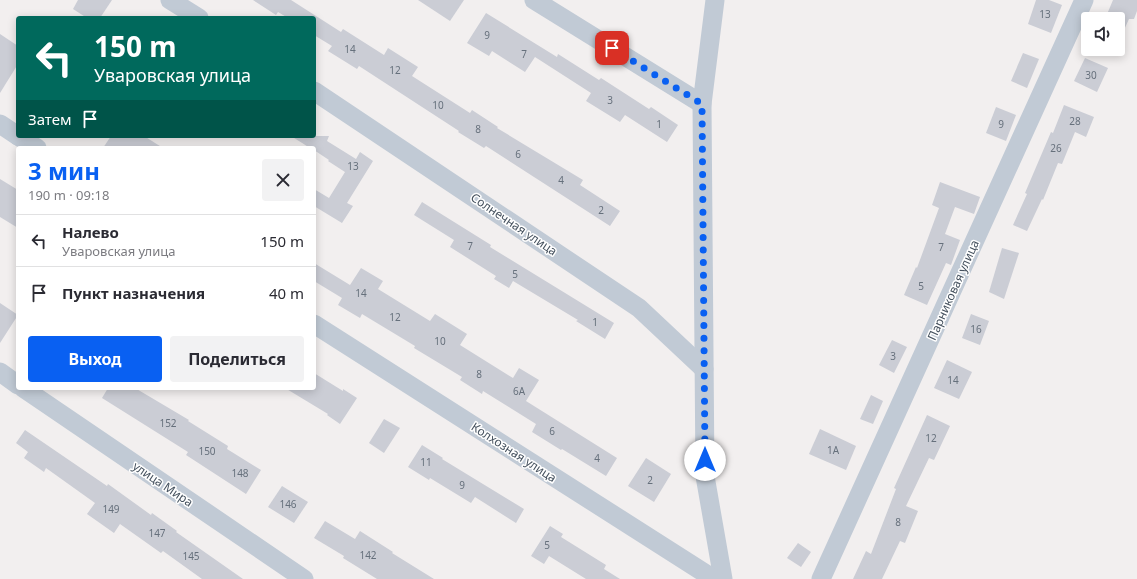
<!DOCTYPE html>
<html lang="ru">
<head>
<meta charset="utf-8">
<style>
  :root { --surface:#fff; --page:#f2f2f3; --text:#2b2b33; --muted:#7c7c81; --line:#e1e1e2; --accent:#0960f2 }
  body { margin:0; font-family:"Noto Sans",sans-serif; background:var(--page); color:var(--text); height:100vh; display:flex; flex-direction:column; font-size:15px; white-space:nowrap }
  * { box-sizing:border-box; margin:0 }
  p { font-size:13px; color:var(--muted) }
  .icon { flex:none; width:22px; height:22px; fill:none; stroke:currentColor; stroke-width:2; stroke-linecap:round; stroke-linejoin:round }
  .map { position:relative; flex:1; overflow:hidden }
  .details { position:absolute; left:16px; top:146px; width:300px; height:244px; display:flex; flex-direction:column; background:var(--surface); border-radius:4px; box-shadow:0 2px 10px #0003 }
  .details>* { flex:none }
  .guide { position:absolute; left:16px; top:16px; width:300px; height:122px; border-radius:4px; box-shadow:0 2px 10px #0003; background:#00695c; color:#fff; overflow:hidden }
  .fabs { position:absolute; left:1081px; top:12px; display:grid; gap:8px }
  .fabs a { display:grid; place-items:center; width:44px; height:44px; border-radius:4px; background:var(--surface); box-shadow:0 2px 10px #0003; font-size:20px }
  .pin { position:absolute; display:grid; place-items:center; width:34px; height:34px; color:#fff; margin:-17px; border-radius:8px; box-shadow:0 2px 6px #0006 }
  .me { position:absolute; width:44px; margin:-22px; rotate:0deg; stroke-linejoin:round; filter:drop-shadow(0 0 3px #0008) }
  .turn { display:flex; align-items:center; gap:14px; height:84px; padding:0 12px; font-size:18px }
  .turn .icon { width:52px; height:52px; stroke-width:2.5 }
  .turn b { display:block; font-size:28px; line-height:34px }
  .then { display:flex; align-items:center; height:38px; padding:0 12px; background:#0003; gap:8px; font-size:15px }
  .round { display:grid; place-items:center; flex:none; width:42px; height:42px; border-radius:4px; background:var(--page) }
  .headline { display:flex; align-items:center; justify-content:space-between; height:68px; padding:0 12px }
  h1 { font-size:24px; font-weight:700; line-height:30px; color:var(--accent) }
  .button { display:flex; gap:8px; margin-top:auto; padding:8px 12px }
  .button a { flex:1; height:46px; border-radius:4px; background:var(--accent); color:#fff; font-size:16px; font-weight:700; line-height:46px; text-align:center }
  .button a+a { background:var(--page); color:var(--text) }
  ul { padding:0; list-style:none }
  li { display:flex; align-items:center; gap:12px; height:52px; padding:0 12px; border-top:1px solid var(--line) }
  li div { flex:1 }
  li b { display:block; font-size:15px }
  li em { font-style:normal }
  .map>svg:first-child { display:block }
  .building { fill:#cbcdd5 }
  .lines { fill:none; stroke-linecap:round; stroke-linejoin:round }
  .minor { stroke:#c1cad5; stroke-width:19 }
  .route { stroke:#0960f2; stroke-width:7; stroke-dasharray:0 12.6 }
  .labels { text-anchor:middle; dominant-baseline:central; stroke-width:3; stroke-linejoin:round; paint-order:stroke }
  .number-label { font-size:10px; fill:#66707c }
  .street-label { font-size:12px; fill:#45515e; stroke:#fff }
</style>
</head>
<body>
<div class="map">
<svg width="1137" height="579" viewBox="0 0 1137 579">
  <rect width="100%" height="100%" fill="#f2efef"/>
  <!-- building -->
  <g class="building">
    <path d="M78 0H112L100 18H87L73 9Z"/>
    <path d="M253 0H291L341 32 343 29 384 55 388 48 418 67 412 76 470 113 472 110 498 127 497 128 583 180 580 185 620 211 610 226 486 146 484 148 458 132 459 131 359 66 357 69 328 51 332 46 314 35V18H288L278 12 276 15Z"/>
    <path d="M418 0H464L450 21Z"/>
    <path d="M1036 0H1049L1062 5 1051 33 1028 24Z"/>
    <path d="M1113 0H1137V11L1134 19H1129L1118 43V19H1105Z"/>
    <path d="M486 13 557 57 558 54 599 80 601 78 649 109 651 107 678 125 667 142 625 115 620 122 586 101 591 93 535 57 525 72 492 51 489 56 467 43Z"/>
    <path d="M0 34 18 46V64L0 93Z"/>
    <path d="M1023 53 1039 59 1027 88 1011 81Z"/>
    <path d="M1085 58 1108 68 1097 92 1074 81Z"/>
    <path d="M1064 105 1094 117 1086 137 1075 132 1062 164 1058 163 1043 200 1042 199 1027 231 1013 225 1027 194 1025 193 1051 132 1053 133Z"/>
    <path d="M996 107 1016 115 1006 141 986 133Z"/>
    <path d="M111 136H144L163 148H103Z"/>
    <path d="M291 136H329L327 141 356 159 360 152 373 161 347 203 353 206 342 223 314 206V189L329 198 345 172 328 161 329 160 314 150V148H310Z"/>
    <path d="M0 179 18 190V228L0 217Z"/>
    <path d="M940 182 980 197 974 214 955 207 945 234 960 240 951 265 946 263 927 305 904 295 916 267 917 268 939 208 932 205Z"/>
    <path d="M422 202 491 245 490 247 614 323 605 339 576 321 578 320 513 281 509 288 494 279 496 276 450 247 454 240 414 215Z"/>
    <path d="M1002 248 1019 253 1004 299 989 292Z"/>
    <path d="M314 263 350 285 361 268 383 281 378 289 430 321 435 314 467 334 460 345 513 378 519 368 539 380 526 401 617 458 606 476 562 449 561 450 532 432 536 424 483 391 482 394 460 380 462 377 414 348 415 346 362 314 360 318 338 305 342 298 314 281Z"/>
    <path d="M0 303 18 315 0 343Z"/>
    <path d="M971 314 989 321 980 345 962 338Z"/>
    <path d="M892 340 907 347 894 373 879 365Z"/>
    <path d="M947 360 972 372 959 399 934 388Z"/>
    <path d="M314 373 343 391V389L357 398 340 424 327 415 328 414 285 388H314Z"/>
    <path d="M108 388H135L189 420 188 421 228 446 227 449 261 470 246 494 186 455 188 452 102 398Z"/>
    <path d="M871 395 883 401 873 424 860 419Z"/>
    <path d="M927 415 950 426 934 460 929 458 906 506 918 511 905 543 900 541 882 579H853L866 551 871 554 896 489 894 488Z"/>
    <path d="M384 419 400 428 384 453 369 443Z"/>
    <path d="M820 429 856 446 846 470 809 454Z"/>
    <path d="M25 430 107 486 108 484 151 515 152 513 177 531 176 532 243 579H202L163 551 161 553 120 524 114 533 87 514 95 503 46 468 44 472 24 458 28 452 16 443Z"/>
    <path d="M422 445 443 458 442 459 524 509 516 523 475 497 471 503 430 478 429 480 408 467Z"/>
    <path d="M646 458 671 474 654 502 628 486Z"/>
    <path d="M282 486 308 502 294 523 268 507Z"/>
    <path d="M325 521 355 539 360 531 393 552 392 553 434 579H377L343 558 344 556 314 538Z"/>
    <path d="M550 526 563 534 561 537 606 565 604 569 620 579H586L549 556 544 564 531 556Z"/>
    <path d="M798 543 811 552 801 567 787 558Z"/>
  </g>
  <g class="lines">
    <!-- minor -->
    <g class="minor">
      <path d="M170 0 199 18"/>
      <path d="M534 0 702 104"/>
      <path d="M715 0 702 104 705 476 723 579"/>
      <path d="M314 91 639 308 704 369"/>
      <path d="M0 124 18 136"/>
      <path d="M18 136 37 148"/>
      <path d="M314 324 714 579"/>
      <path d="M0 372 18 385"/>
      <path d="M23 388 304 579"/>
      <path d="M821 579 1084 0"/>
    </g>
  </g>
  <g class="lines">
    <!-- route -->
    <path class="route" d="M612 48 702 104 705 460"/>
  </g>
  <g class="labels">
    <!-- number labels -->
    <g class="number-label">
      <text x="1045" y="14">13</text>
      <text x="487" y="35">9</text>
      <text x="350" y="49">14</text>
      <text x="524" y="54">7</text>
      <text x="395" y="70">12</text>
      <text x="1091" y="75">30</text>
      <text x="610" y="100">3</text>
      <text x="438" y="105">10</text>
      <text x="1075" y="121">28</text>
      <text x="659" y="124">1</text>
      <text x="1001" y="124">9</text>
      <text x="478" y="129">8</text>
      <text x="1056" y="148">26</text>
      <text x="518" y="154">6</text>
      <text x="353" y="166">13</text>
      <text x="561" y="180">4</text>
      <text x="601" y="210">2</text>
      <text x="470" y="246">7</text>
      <text x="941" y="247">7</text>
      <text x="515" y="274">5</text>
      <text x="921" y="286">5</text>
      <text x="361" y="293">14</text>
      <text x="395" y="317">12</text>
      <text x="595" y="322">1</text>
      <text x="976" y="329">16</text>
      <text x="440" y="341">10</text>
      <text x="893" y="356">3</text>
      <text x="479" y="374">8</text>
      <text x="953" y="380">14</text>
      <text x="519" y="391">6А</text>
      <text x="168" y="423">152</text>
      <text x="552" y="431">6</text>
      <text x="931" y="438">12</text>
      <text x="833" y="450">1А</text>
      <text x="207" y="451">150</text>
      <text x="597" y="458">4</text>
      <text x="426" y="462">11</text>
      <text x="240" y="473">148</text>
      <text x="650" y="480">2</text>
      <text x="462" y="485">9</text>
      <text x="288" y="504">146</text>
      <text x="111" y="509">149</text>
      <text x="898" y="522">8</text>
      <text x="157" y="533">147</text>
      <text x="547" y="545">5</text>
      <text x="368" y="555">142</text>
      <text x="191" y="556">145</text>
    </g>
    <!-- street labels -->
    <g class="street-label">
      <text transform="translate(514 224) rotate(34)">Солнечная улица</text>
      <text transform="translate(953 290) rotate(-66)">Парниковая улица</text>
      <text transform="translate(514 452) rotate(33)">Колхозная улица</text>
      <text transform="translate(163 484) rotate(34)">улица Мира</text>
    </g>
  </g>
</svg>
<div class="fabs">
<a><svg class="icon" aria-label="sound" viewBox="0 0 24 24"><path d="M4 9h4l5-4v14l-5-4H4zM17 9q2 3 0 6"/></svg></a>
</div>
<div class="pin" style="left:612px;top:48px;background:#d93025"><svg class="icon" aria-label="arrive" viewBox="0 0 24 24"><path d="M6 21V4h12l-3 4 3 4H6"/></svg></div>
<svg class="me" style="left:705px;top:460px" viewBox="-20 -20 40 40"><circle r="19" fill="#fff"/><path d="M0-13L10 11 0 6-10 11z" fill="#0960f2"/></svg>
<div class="guide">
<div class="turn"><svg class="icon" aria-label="left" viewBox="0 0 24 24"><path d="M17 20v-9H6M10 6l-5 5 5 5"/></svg><div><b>150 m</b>Уваровская улица</div></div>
<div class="then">Затем<svg class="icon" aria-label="arrive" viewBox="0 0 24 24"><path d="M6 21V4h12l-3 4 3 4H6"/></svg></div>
</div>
<section class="details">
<div class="headline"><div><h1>3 мин</h1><p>190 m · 09:18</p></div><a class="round"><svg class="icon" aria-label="close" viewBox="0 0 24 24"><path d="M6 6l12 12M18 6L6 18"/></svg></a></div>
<ul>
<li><svg class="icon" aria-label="left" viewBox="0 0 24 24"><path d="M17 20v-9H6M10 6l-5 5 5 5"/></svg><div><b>Налево</b><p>Уваровская улица</p></div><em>150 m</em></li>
<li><svg class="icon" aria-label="arrive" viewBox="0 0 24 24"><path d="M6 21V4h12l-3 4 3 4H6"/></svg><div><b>Пункт назначения</b></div><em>40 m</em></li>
</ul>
<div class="button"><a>Выход</a><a>Поделиться</a></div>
</section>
</div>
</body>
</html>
